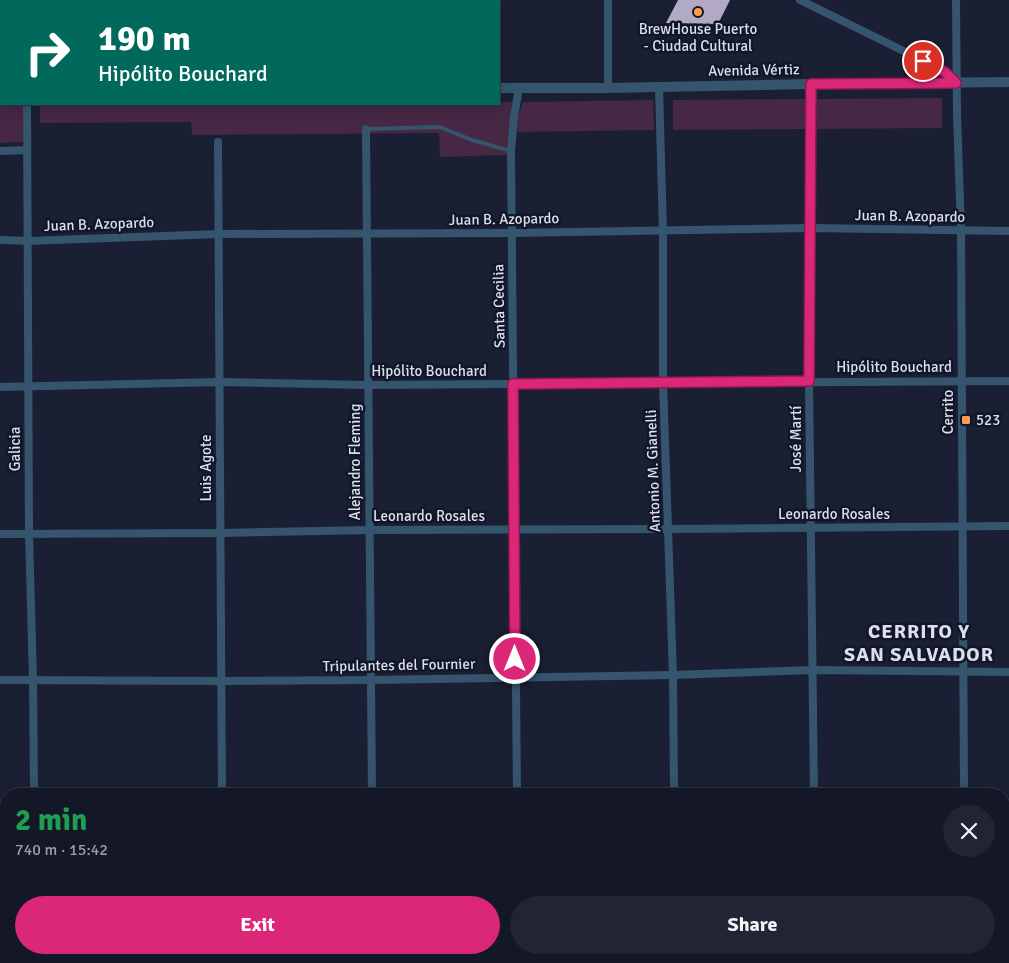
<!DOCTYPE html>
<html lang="en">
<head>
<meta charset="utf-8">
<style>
  :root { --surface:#141726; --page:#212432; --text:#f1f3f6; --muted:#9d9fa7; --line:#333643; --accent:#db2777 }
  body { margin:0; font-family:Signika,sans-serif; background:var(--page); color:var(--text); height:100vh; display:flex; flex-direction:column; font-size:19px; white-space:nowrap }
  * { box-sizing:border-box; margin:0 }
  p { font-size:16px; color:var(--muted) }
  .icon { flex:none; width:28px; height:28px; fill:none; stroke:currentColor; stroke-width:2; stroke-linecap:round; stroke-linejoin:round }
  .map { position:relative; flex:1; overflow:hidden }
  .details { position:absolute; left:0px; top:788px; width:1010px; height:176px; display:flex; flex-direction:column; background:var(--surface); border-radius:20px 20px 0 0; box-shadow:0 2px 12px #0003,0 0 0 1px var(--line) }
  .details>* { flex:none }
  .top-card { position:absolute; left:0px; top:0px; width:500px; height:105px; box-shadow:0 2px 12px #0003,0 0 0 1px var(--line); background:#00695c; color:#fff; overflow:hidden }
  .pin { position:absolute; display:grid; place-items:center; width:42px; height:42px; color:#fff; margin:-21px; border:2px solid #fff; border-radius:50%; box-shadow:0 1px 5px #0007 }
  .me { position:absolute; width:55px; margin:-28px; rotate:0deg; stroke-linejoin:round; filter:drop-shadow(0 0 4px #0008) }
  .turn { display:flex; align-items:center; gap:18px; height:105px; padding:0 15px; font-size:22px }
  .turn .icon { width:65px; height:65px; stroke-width:2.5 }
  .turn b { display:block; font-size:35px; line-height:42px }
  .round { display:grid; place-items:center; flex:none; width:52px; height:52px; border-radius:26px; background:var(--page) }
  .summary { display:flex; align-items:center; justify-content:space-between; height:85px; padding:0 15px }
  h1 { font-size:30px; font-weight:700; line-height:38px; color:#1e9e55 }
  .primary-button { display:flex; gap:10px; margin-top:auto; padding:10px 15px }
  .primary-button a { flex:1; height:58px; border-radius:30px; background:var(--accent); color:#fff; font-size:20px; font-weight:700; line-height:58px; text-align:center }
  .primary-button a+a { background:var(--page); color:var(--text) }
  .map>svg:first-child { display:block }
  .green { fill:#462744 }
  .building { fill:#b2a9c4 }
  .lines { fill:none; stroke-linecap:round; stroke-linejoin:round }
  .service { stroke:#35556e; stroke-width:4 }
  .minor { stroke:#35556e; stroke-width:8 }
  .tertiary { stroke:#35556e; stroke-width:10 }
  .route-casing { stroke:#8e194d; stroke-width:12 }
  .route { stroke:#db2777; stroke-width:9 }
  .poi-dot { fill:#fd9d55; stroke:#111629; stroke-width:2 }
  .labels { text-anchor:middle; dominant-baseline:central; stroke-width:5; stroke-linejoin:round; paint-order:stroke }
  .poi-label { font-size:15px; fill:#dbdfed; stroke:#111629 }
  .street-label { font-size:15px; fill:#dbdfed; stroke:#111629 }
  .district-label { font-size:20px; font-weight:bold; letter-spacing:1px; fill:#dbdfed; stroke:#111629 }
</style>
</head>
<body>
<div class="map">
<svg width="1009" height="963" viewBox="0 0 1009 963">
  <rect width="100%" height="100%" fill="#1a1f33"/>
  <!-- green -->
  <g class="green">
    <path d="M0 97H1V104H23V142L0 143Z"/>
    <path d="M942 98V128L817 129V99Z"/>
    <path d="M808 99V129L673 130V100Z"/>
    <path d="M653 100 654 130 517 132 518 117 523 102Z"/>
    <path d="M499 102H512L507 155 440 157 439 133 192 135 191 122 40 123V106L285 104H499Z"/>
  </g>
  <!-- building -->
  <path class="building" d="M678 0H730L718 24 666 23Z"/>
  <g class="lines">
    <!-- service -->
    <path class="service" d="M366 129 440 127 472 140 511 151"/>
    <!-- minor -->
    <g class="minor">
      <path d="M113 0V1"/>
      <path d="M272 0V1"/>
      <path d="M450 0V1"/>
      <path d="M800 0 940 69 956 83"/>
      <path d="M956 0 957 113 961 230 964 794"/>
      <path d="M811 84 809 381 814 794"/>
      <path d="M659 87 663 231V383L673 675 674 794"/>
      <path d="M608 88V0"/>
      <path d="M27 104 29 533 33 679 34 794"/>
      <path d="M366 129 372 794"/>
      <path d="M218 142 222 794"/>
      <path d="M0 151 27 150"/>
      <path d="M0 240 28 241 219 234 512 233 811 228 1009 231"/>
      <path d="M0 387 220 382 368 385 1009 381"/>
      <path d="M0 534 221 533 369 530 669 529 1009 526"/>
      <path d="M0 680 222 681 371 680 673 675 812 670 1009 672"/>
      <path d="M517 794 511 151 514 117 519 88"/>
      <path d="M1004 821H1009"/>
      <path d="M0 829H6"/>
      <path d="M36 958V963"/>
      <path d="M223 958V963"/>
      <path d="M373 958V963"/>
      <path d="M518 958V963"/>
      <path d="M674 958V963"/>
      <path d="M816 958V963"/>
      <path d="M965 958V963"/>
    </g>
    <!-- tertiary -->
    <g class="tertiary">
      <path d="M499 88H608L811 84 1009 82"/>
      <path d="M0 89H1"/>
    </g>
  </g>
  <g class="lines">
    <!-- route casing -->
    <g class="route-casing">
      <path id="route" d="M515 659 513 384 809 381 811 84 956 83 945 72 923 61"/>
    </g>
    <!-- route -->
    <use href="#route" class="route"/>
  </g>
  <!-- markers -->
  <g class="poi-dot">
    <circle cx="698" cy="12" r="5"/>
    <rect x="961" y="415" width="10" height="10" rx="2.5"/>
  </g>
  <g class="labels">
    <!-- poi labels -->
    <g class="poi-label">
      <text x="698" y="29">BrewHouse Puerto<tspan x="698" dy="17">- Ciudad Cultural</tspan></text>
      <text x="976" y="420" text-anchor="start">523</text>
    </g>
    <!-- street labels -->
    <g class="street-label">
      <text transform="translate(754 70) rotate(-1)">Avenida Vértiz</text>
      <text transform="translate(910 216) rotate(1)">Juan B. Azopardo</text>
      <text transform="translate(504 219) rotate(-1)">Juan B. Azopardo</text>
      <text transform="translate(99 224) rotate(-2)">Juan B. Azopardo</text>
      <text transform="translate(499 306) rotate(-91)">Santa Cecilia</text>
      <text x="894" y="367">Hipólito Bouchard</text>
      <text x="429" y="371">Hipólito Bouchard</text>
      <text transform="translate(948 412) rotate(-90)">Cerrito</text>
      <text transform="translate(796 439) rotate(-90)">José Martí</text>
      <text transform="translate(15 449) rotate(-90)">Galicia</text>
      <text transform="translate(355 462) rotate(-90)">Alejandro Fleming</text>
      <text transform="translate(206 468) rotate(-90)">Luis Agote</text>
      <text transform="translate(653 471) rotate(-92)">Antonio M. Gianelli</text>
      <text x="834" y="514">Leonardo Rosales</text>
      <text x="429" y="516">Leonardo Rosales</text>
      <text transform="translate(399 665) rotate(-1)">Tripulantes del Fournier</text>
    </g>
    <!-- district labels -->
    <g class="district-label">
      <text x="919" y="631">CERRITO Y<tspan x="919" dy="23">SAN SALVADOR</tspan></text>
    </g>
  </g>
</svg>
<div class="pin" style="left:923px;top:61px;background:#d93025"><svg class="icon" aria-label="arrive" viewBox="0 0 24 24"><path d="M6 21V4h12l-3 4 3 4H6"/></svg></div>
<svg class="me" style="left:515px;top:659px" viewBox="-20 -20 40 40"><circle r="17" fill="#db2777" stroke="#fff" stroke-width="3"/><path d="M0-11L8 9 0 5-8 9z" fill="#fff"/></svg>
<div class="top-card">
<div class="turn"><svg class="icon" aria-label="right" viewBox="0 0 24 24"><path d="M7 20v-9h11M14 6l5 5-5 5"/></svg><div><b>190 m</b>Hipólito Bouchard</div></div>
</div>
<section class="details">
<div class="summary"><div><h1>2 min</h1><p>740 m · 15:42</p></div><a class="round"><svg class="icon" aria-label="close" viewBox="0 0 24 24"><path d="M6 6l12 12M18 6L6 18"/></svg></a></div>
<div class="primary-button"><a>Exit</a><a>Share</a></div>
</section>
</div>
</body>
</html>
